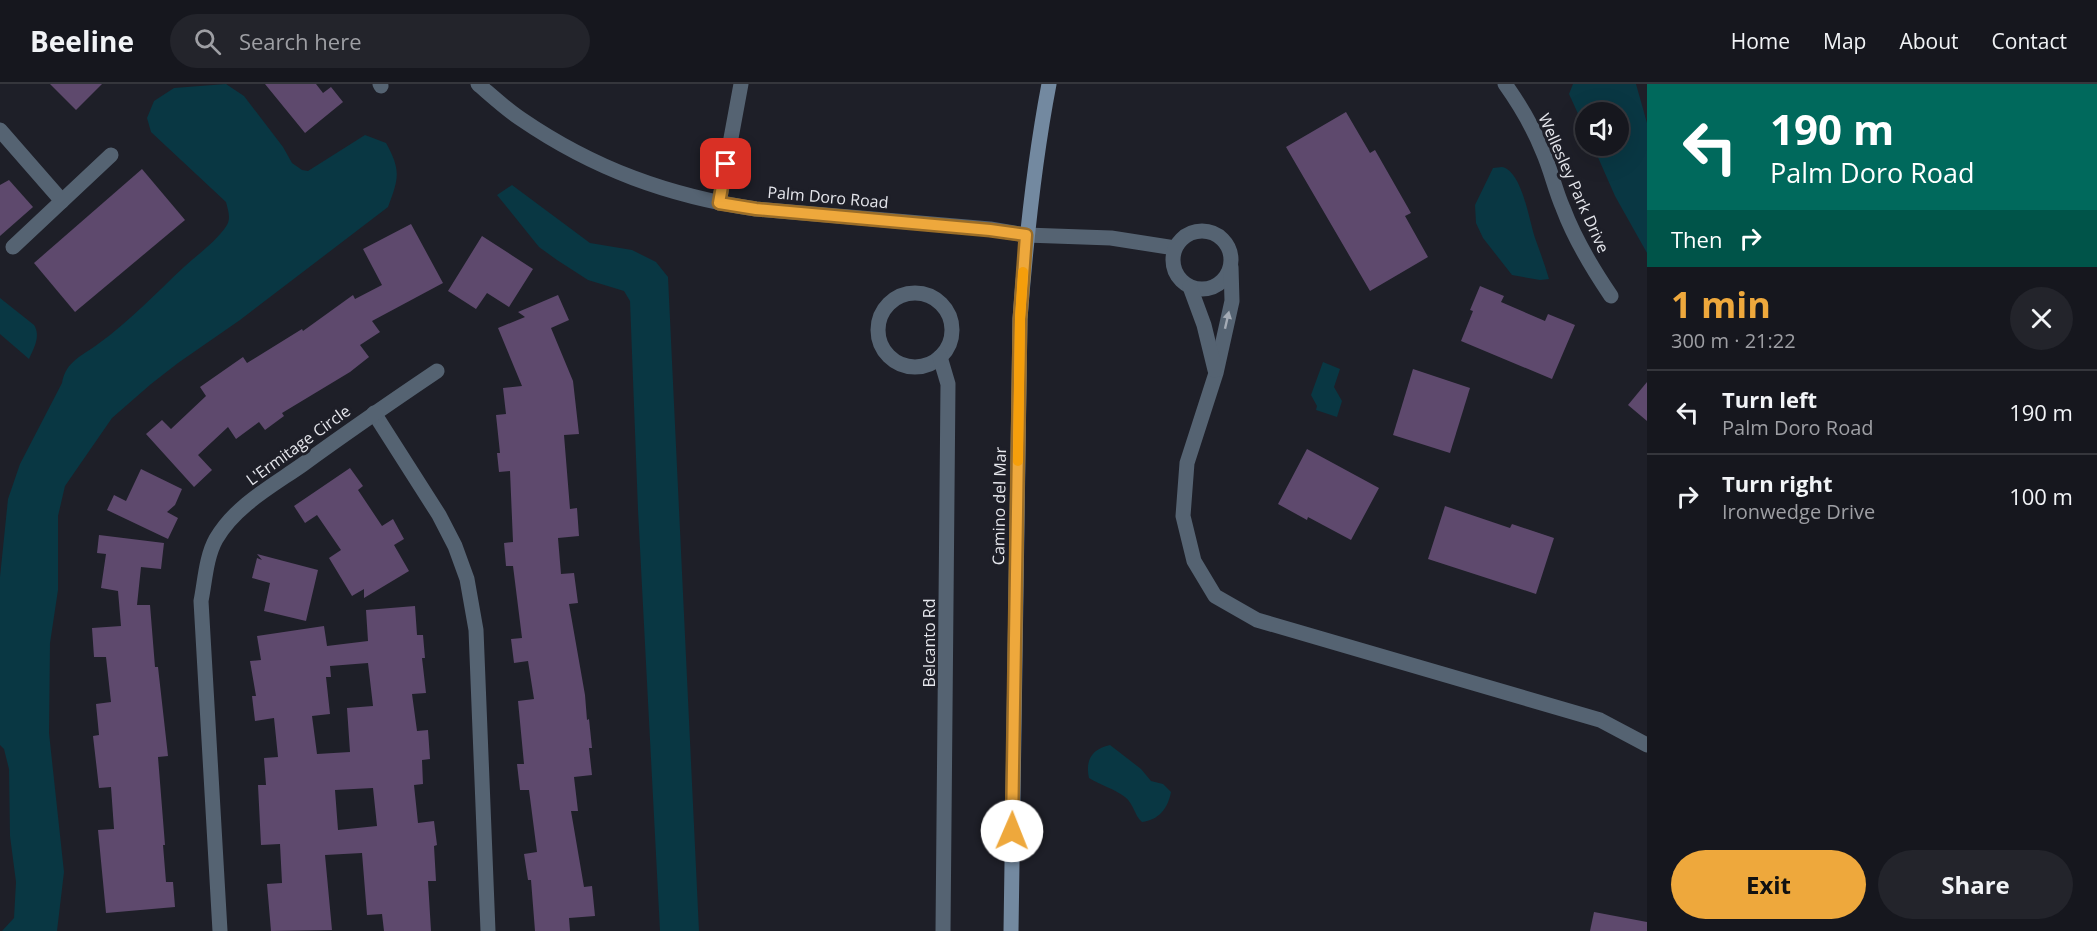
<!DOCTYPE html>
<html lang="en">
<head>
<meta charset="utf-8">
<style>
  :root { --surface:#16171e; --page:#23242b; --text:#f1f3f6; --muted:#9e9fa4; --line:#35363c; --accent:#eea83c }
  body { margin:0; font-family:"Open Sans",sans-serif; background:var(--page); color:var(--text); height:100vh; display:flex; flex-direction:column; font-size:22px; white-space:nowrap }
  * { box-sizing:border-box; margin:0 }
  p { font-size:20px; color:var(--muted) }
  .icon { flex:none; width:33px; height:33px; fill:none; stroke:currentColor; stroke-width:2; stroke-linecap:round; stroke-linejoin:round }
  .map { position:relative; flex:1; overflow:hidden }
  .panel { display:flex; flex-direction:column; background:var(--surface); width:450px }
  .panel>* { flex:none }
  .guide { background:#00695c; color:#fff; overflow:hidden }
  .tools { position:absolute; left:1575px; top:18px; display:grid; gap:12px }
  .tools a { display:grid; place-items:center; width:54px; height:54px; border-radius:50%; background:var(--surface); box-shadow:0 6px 24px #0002,0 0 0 2px var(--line); font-size:30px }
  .pin { position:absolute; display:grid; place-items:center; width:51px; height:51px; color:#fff; margin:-26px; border-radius:12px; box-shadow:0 3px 9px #0006 }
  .me { position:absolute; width:66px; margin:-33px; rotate:1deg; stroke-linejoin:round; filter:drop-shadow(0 0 4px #0008) }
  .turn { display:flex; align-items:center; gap:21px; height:126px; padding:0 24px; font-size:27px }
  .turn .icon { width:78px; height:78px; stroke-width:2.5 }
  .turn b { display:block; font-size:42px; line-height:51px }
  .then { display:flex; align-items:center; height:57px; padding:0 24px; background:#0003; gap:12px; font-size:22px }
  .round { display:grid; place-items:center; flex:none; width:63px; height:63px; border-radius:32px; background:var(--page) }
  .summary { display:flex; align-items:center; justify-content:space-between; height:102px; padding:0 24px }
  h1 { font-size:36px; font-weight:700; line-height:45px; color:var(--accent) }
  .action { display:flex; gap:12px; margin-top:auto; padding:12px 24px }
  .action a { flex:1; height:69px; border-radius:36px; background:var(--accent); color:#111; font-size:24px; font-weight:700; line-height:69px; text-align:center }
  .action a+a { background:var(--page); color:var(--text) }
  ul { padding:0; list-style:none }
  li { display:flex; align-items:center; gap:18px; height:84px; padding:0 24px; border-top:2px solid var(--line) }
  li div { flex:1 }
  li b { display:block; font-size:22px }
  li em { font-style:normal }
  header { display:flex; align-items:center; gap:36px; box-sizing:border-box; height:84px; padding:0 30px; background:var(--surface); border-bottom:2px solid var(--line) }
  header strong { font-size:28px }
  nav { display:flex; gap:33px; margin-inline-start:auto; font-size:21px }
  .search { width:420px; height:54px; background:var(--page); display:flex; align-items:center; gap:15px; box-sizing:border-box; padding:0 21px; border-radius:33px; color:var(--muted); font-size:22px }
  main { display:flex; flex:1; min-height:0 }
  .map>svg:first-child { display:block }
  .water { fill:#093743 }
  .building { fill:#5e496d; fill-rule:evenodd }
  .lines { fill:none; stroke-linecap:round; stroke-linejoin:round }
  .street { stroke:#556372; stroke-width:15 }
  .secondary { stroke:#7389a0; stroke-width:15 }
  .oneway { fill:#a4abb5 }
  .route-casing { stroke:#9b6d27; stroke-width:15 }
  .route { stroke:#eea83c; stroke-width:10 }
  .slow { stroke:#f59e0b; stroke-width:10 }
  .labels { text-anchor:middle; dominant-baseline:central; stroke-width:6; stroke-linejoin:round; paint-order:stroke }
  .street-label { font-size:16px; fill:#e5e6ec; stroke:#1e1f28 }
</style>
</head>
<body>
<header>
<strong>Beeline</strong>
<div class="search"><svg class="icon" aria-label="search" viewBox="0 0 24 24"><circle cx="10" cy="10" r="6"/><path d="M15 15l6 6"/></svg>Search here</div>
<nav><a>Home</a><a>Map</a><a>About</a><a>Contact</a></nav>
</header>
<main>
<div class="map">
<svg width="1647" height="847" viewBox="0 0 1647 847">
  <rect width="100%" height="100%" fill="#1e1f28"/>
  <!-- water -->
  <g class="water">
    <path d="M226 0 244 12 283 63 292 79 302 86 308 87 365 51 386 59C401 86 399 94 388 123L240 236 178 279 151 300 112 334 65 402 58 432V506L50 559 49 649 64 788 57 847H2L14 834 16 798 10 752 9 685 4 665 0 661V493L8 415 20 380 62 299C66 277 82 272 98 260 129 238 156 209 184 183 198 170 217 157 227 141 231 134 228 126 226 118L151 48 147 34 154 17 174 4Z"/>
    <path d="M1573 0H1636L1647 39V169L1615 112 1593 62H1618V28H1586L1585 45 1569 10Z"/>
    <path d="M1502 83C1522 87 1529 136 1535 154 1540 168 1545 181 1549 195L1540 196 1512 191 1483 154 1476 139 1475 121 1493 84Z"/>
    <path d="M512 101 590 159 632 166 656 178 668 193 699 847H660L638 426 630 217 624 207 588 196 557 176 539 163 497 111Z"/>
    <path d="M0 214 34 241C41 252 34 264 29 275L0 250Z"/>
    <path d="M1323 278 1340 285 1334 303 1342 317 1337 333 1316 326 1317 322 1311 311Z"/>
    <path d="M1110 661 1141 685 1151 697 1163 700 1171 708C1168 724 1159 736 1142 738 1134 731 1134 720 1125 713 1115 705 1100 701 1089 694 1085 676 1092 665 1110 661Z"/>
  </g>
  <!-- building -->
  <g class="building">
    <path d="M50 0H102L76 26Z"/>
    <path d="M265 0H316L323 9 331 3 343 18 305 49Z"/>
    <path d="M1346 28 1370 69 1375 66 1411 129 1405 132 1428 173 1370 207 1286 63Z"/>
    <path d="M142 85 185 136 75 228 34 179Z"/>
    <path d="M9 96 33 123 0 152V101Z"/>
    <path d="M411 140 443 199 372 237 380 248 360 261 369 273 350 288 282 329 284 332 265 346 259 338 236 355 228 343 198 371 212 386 194 403 146 350 162 336 171 345 206 312 200 303 243 273 247 279 302 245 303 247 353 211 355 215 382 201 363 165Z"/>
    <path d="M482 152 533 185 509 223 487 209 476 225 448 207Z"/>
    <path d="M1480 202 1504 212 1501 218 1545 237 1548 230 1575 241 1552 295 1461 257 1473 227 1470 226Z"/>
    <path d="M558 211 569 236 551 244 573 297 579 350 564 351 570 425 577 424 579 452 558 454 561 490 574 489 578 519 569 520 585 611 587 636 589 635 592 664H589L592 691 574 693 578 727H571L584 803 592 802 595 832 569 834 570 847H535L531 796H528L524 770 537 768 529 706H520L517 680H524L518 617 534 615 528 577 514 579 511 555 522 554 513 482H506L504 459 513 458 510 387 499 388 497 369H500L496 331 506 330 503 304 522 302 498 244 525 233 518 228Z"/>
    <path d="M1413 285 1470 304 1450 369 1393 351Z"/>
    <path d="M1647 298V337L1628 321Z"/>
    <path d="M1307 365 1379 404 1351 456 1308 433 1307 436 1278 420Z"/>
    <path d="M350 384 363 402 358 406 382 442 393 435 404 455 394 461 409 487 364 514V505L352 512 329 474 341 466 317 431 305 439 294 422Z"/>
    <path d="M141 385 182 405 175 421 167 428 178 434 168 455 107 426 114 411 126 417Z"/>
    <path d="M1445 422 1510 444 1512 440 1554 454 1536 510 1428 475Z"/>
    <path d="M99 451 164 459 161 485 141 483 137 521H150L155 583H158L168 672 158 673 165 761H163L166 798H173L175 823 106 829 98 746 114 745 111 703 99 704 93 652 99 651 96 620 111 618 106 573H94L92 544 121 542 118 507 101 504 106 470 97 469Z"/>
    <path d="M257 470 318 486 306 537 264 527 270 499 252 494 257 474 262 476Z"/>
    <path d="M415 522 417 551H423L425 574H422L426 609 412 610 417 647 428 646 430 675 422 676 423 700 414 701 418 739 434 737 437 761 434 762 436 797H428L431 847H384L382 830 367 831 362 769 325 771 332 846 271 847 267 800 282 799 280 760 261 761 258 701H266L264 674 278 673 274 634 255 637 252 612H256L250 577 261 576 257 552 324 542 327 562 368 557 366 526ZM368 579 373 622 347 624 350 668 317 670 312 632 330 630 326 593H331L330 582ZM373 704 377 742 338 746 335 706Z"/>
    <path d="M1594 828 1647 838V847H1590Z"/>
  </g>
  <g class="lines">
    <!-- street -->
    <g class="street">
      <path d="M380 0 381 2"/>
      <path d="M478 0C492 12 506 25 521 35 594 85 669 112 756 125L990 145 1026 151 1111 154 1175 164"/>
      <path d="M1505 0C1520 21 1533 43 1543 68 1551 86 1555 106 1563 124 1575 156 1592 184 1611 212"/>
      <path d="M0 46 62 117"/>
      <path d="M719 119 741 0"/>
      <circle cx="1202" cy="176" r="29"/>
      <path d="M13 163 111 71"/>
      <path d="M1231 183 1232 217 1216 289 1187 379 1183 432 1194 477 1215 512 1257 536 1600 636 1647 661"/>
      <path d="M1190 203 1204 241 1215 286"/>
      <circle cx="915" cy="246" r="37"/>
      <path d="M940 273 948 300 943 847"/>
      <path d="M374 329 439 431 455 462 467 495 476 546 488 847"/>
      <path d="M220 847 201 517C205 497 206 473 216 455 235 422 272 402 302 381 346 349 391 318 437 287"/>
    </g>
    <!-- secondary -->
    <path class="secondary" d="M1011 847 1020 235C1026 156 1034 78 1049 0"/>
  </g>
  <!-- one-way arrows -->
  <defs><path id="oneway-solid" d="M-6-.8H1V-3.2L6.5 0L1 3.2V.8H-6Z" transform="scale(1.5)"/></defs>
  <use class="oneway" href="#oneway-solid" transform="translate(1227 236) rotate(-77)"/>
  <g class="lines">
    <!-- route casing -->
    <g class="route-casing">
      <path id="route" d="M726 80 719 119 756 125 990 146 1026 151 1020 235 1012 747"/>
    </g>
    <!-- route -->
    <use href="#route" class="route"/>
    <!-- slow -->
    <path class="slow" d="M1018 377 1020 235 1023 188"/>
  </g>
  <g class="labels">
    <!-- street labels -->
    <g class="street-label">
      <text transform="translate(1574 99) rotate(66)">Wellesley Park Drive</text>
      <text transform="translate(828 113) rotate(5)">Palm Doro Road</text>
      <text transform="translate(298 361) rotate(-36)">L'Ermitage Circle</text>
      <text transform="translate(999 422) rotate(-89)">Camino del Mar</text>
      <text transform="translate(929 559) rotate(-90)">Belcanto Rd</text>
    </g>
  </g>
</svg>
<div class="tools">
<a><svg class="icon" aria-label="sound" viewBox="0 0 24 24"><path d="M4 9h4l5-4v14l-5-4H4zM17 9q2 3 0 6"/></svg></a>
</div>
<div class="pin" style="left:726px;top:80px;background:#d93025"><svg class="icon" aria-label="arrive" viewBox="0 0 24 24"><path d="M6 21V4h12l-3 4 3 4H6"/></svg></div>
<svg class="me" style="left:1012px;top:747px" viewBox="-20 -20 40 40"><circle r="19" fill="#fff"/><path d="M0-13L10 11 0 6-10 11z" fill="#eea83c"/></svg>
</div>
<section class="panel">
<div class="guide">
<div class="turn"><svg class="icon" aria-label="left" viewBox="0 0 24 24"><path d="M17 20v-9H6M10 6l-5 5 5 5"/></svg><div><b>190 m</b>Palm Doro Road</div></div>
<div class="then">Then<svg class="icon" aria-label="right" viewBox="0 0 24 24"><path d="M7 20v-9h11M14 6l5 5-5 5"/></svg></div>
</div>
<div class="summary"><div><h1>1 min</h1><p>300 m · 21:22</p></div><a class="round"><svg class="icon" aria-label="close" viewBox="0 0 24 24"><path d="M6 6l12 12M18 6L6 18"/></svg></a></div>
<ul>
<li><svg class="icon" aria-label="left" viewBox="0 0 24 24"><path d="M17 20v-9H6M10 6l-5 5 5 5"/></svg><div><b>Turn left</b><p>Palm Doro Road</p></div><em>190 m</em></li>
<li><svg class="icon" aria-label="right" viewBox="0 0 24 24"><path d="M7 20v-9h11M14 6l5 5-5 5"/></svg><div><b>Turn right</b><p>Ironwedge Drive</p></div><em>100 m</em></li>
</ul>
<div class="action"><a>Exit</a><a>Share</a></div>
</section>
</main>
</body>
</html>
